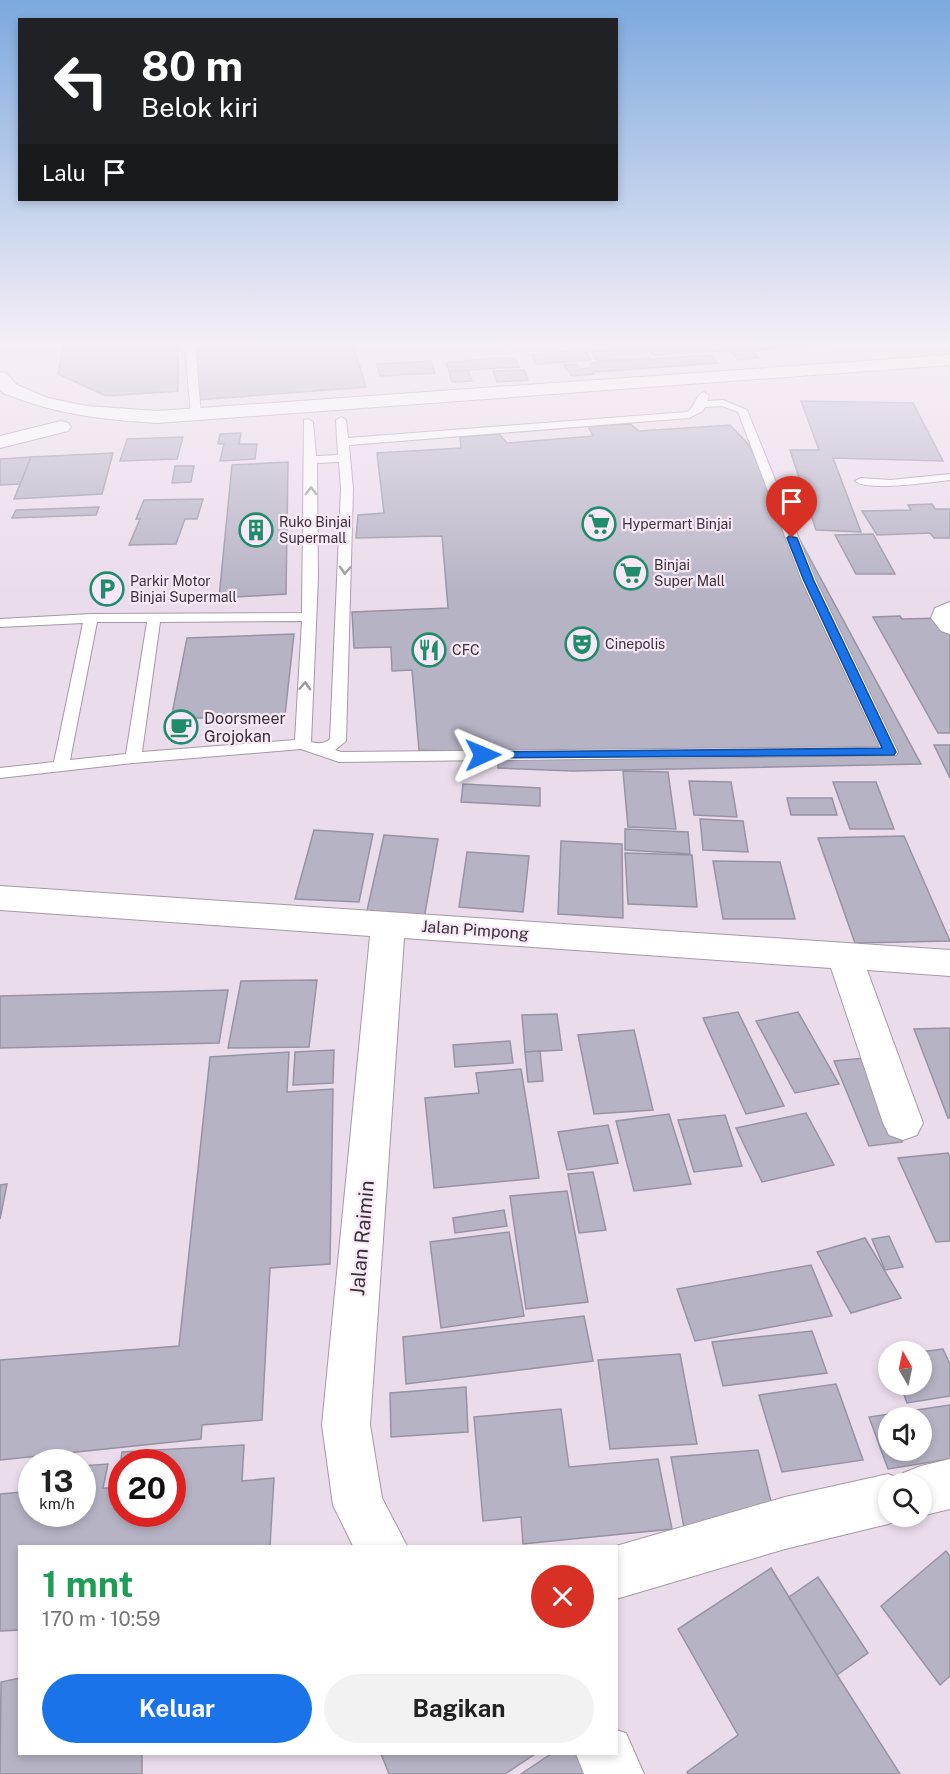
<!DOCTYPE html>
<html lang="id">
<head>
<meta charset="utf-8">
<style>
  :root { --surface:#fff; --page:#f2f2f2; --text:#222; --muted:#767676; --accent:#1a73e8 }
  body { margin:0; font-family:"Public Sans",sans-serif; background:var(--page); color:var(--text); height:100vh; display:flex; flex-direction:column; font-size:22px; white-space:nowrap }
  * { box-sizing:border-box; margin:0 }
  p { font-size:20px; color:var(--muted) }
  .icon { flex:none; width:33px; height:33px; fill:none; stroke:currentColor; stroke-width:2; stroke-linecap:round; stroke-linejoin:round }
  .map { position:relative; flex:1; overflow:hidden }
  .sheet { position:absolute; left:18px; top:1545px; width:600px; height:210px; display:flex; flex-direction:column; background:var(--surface); border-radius:0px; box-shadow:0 3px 9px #0003 }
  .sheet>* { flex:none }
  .guide { position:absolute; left:18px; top:18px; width:600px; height:183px; border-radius:0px; box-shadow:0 3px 9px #0003; background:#202124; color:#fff; overflow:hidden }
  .needle { width:39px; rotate:351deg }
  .tools { position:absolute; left:878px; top:1341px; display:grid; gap:12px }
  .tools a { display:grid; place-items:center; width:54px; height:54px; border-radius:50%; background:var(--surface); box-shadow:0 3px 9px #0003; font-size:30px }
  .speed { position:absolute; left:18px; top:1449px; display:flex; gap:12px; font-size:30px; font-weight:700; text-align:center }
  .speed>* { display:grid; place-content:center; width:78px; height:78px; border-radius:50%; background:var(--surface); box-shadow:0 3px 9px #0003; line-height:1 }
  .speed small { font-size:15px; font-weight:400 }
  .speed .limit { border:9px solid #d22; background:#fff; color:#111 }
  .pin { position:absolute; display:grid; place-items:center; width:51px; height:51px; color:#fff; margin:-62px -26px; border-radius:50% 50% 50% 0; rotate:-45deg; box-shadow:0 0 6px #0007 }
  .pin .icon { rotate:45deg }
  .me { position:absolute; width:66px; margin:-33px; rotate:89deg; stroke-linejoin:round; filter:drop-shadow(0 0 4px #0008) }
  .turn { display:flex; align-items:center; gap:21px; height:126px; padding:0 24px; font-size:27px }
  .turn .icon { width:78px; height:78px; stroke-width:2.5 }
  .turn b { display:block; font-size:42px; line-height:51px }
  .then { display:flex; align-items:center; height:57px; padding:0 24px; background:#0003; gap:12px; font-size:22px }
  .round { display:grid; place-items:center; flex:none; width:63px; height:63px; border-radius:32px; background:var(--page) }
  .head { display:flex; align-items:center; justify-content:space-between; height:102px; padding:0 24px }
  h1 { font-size:36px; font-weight:700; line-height:45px; color:#1e9e55 }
  .primary-button { display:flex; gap:12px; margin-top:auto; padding:12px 24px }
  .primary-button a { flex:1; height:69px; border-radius:36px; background:var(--accent); color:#fff; font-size:24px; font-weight:700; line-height:69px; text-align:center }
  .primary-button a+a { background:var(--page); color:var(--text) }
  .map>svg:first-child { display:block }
  .building { fill:#b6b3c5; stroke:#9793a5; stroke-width:1.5; fill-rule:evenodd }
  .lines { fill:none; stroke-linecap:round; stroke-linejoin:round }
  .service-casing { stroke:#a698a6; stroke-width:2 }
  .minor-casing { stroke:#a698a6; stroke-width:2 }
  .tertiary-casing { stroke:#a698a6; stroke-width:2 }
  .primary-casing { stroke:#a698a6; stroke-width:2 }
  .service { fill:#fff; fill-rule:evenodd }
  .minor { fill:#fff; fill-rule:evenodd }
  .tertiary { fill:#fff; fill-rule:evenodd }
  .primary { fill:#fff; fill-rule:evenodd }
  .oneway { stroke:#9c989c }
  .route { fill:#1a73e8; stroke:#114b97; stroke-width:1.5 }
  .labels { text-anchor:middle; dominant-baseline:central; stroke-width:4.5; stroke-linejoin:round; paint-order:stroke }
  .far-poi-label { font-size:14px; fill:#383238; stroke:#f9e9f8; text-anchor:start }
  .poi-label { font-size:16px; fill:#383238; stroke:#f9e9f8; text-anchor:start }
  .street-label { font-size:16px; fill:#383238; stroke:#f9e9f8 }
  .near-street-label { font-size:20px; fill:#383238; stroke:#f9e9f8 }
</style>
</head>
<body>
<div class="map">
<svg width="950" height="1774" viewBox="0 0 950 1774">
  <rect width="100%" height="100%" fill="#ebdceb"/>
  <!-- building -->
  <g class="building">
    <path d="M64 344H178V391L106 396 58 374Z"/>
    <path d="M195 344H353L366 387 197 400Z"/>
    <path d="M645 344H729L734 350 653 355Z"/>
    <path d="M731 344H746L759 358 738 360 731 351H737Z"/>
    <path d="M747 344H827L828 345 752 350Z"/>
    <path d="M643 348 649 358 597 361 591 351Z"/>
    <path d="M566 351 567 353 586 352 591 360 536 364 532 355Z"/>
    <path d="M711 355 718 363 595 372 590 363Z"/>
    <path d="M493 358H515L519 367 449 371 446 363Z"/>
    <path d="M431 361 435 373 380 376 377 364Z"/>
    <path d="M576 364 580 369 590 368 594 374 572 376 564 365Z"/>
    <path d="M524 370 528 380 497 382 493 371Z"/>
    <path d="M468 371 472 381 452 382 449 372Z"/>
    <path d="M801 401 913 403 943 461 833 458 861 532 816 530 790 450H819Z"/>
    <path d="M630 424 639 431 730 425 748 444 921 764 573 771 498 768 499 753 419 750 412 670 392 671 391 647 354 648 352 612 448 608 442 536 356 538 358 515 384 513 377 453 461 448 460 437 499 434 507 443 593 436 588 426Z"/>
    <path d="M241 433 239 444H257L255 459 220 461 224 444H218L220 434Z"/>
    <path d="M183 437 177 459 120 461 127 439Z"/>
    <path d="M113 453 102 494 14 499 31 457Z"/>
    <path d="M31 457 20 484 0 485V459Z"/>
    <path d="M288 462 286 594 219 598 232 465Z"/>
    <path d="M175 466H194L191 482 172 483Z"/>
    <path d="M203 499 197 519H185L176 544 129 545 140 519H136L144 500Z"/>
    <path d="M932 504 935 509H950V538H934L930 533 877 535 862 511 911 510 908 505Z"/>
    <path d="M99 507 96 515 12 518 16 510Z"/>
    <path d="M873 534 895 574H856L835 535Z"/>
    <path d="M900 616 902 619 943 618 950 630V733H938L873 617Z"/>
    <path d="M294 634 285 715 171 719 187 638Z"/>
    <path d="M934 745H950V778Z"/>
    <path d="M623 771 668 772 676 829 628 827Z"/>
    <path d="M689 781 731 782 737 817 694 815Z"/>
    <path d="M833 782H876L894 829H850Z"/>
    <path d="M463 784 540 788V806L461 802Z"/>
    <path d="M787 798H832L837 815H791Z"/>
    <path d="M700 819 743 821 748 852 703 850Z"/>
    <path d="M625 829 688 832 690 854 625 850Z"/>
    <path d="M314 830 373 834 359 902 295 899Z"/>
    <path d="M384 835 438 839 424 919 366 915Z"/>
    <path d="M904 836 950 941 855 943 818 838Z"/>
    <path d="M561 841 622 844 623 918 558 914Z"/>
    <path d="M467 852 529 856 523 912 459 907Z"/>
    <path d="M625 853 692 855 697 907 628 904Z"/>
    <path d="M713 861 780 862 795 919H723Z"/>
    <path d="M317 980 309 1047 228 1048 241 981Z"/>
    <path d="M228 990 219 1043 0 1048V996Z"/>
    <path d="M738 1012 784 1106 746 1114 703 1018Z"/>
    <path d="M798 1012 839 1084 795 1093 756 1021Z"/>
    <path d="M557 1014 562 1050 525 1052 522 1015Z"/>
    <path d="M950 1028V1118H948L914 1029Z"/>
    <path d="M634 1030 653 1110 594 1114 578 1035Z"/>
    <path d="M510 1041 513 1063 455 1067 453 1045Z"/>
    <path d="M334 1050 333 1083 293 1085 295 1052Z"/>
    <path d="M540 1051 543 1081 528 1082 525 1052Z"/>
    <path d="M289 1052 287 1092 333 1089 330 1264 270 1268 262 1420 202 1425 201 1439 0 1460V1360L179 1346 210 1057Z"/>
    <path d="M865 1058 902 1142 869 1146 834 1061Z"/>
    <path d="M521 1069 539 1178 434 1188 425 1098 479 1093 476 1073Z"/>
    <path d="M806 1113 834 1165 762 1182 736 1128Z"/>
    <path d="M669 1114 691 1184 634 1191 616 1121Z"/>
    <path d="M725 1115 742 1166 694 1172 678 1120Z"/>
    <path d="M608 1125 618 1163 567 1170 558 1132Z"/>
    <path d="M948 1153 950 1157V1241L936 1242 898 1158Z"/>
    <path d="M593 1172 606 1230 579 1233 568 1174Z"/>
    <path d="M7 1184 0 1219V1185Z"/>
    <path d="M567 1191 588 1302 526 1309 510 1196Z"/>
    <path d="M504 1210 507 1226 455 1233 453 1218Z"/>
    <path d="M509 1232 524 1316 441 1328 430 1242Z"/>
    <path d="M889 1236 903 1267 885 1270 872 1239Z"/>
    <path d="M865 1238 901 1298 851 1313 817 1252Z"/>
    <path d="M811 1265 832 1316 695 1341 677 1289Z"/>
    <path d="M584 1316 593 1361 406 1384 403 1337Z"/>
    <path d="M812 1331 827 1373 723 1386 712 1342Z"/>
    <path d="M943 1349 950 1364V1396L907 1403 900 1384H921L920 1352Z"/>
    <path d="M680 1354 697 1444 610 1449 598 1360Z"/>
    <path d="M836 1384 863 1460 782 1472 759 1395Z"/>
    <path d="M466 1387 468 1432 391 1437 390 1393Z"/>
    <path d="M950 1405V1459L888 1469 869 1417ZM888 1418H921V1450H888Z"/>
    <path d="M561 1409 569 1467 658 1459 672 1529 523 1544 521 1517 483 1521 474 1417Z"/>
    <path d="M244 1445 242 1481 274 1478 270 1546H20V1630L0 1631V1494L32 1491V1514H82V1466L108 1464 103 1488H117L122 1452ZM122 1462H172V1514H122Z"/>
    <path d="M758 1450 777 1525 685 1533 671 1457Z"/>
    <path d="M946 1551 950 1556V1676L940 1685 881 1606Z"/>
    <path d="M771 1568 837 1675 900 1774H688L687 1772 738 1735 678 1629Z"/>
    <path d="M818 1577 868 1653 837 1675 789 1597Z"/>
    <path d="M20 1678V1754H142V1774H0L1 1682Z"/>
    <path d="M381 1754H535L505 1774H389Z"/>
    <path d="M551 1754H576L586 1774H521Z"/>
  </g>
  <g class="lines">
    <!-- service casing -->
    <g class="service-casing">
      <g id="service">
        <path d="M185 344H195L201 415 196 418 191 415Z"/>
        <path d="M704 392 709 395 707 401 723 400 747 410 816 581 898 752 896 755 339 762 301 749 133 763 0 778V768L54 762 83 623 0 627V619L91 614 302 613 304 420 308 419 313 422 316 456 338 455 336 420 341 417 346 420 348 438 687 412C696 406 696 394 704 392ZM722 406 738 412 802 581 880 747 341 752 335 750 346 741 353 489 349 445 689 418 703 411 705 407ZM339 462 341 489 330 739C324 744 318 744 311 742L318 578 317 463ZM302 621 295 740 142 752 160 622ZM97 622H147L126 754 70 760Z"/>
        <path d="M950 474V480C931 482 869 492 855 481L861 478 890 480Z"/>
      </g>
    </g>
    <!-- minor casing -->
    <g class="minor-casing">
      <g id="minor">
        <path d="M950 602V634L941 631 931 618 935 608Z"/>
        <path d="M0 886 950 950V976L867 970 923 1123 917 1135 903 1140 889 1135 883 1123 831 968 404 938 370 1425 382 1498 407 1546H353L333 1505 322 1425 370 936 0 910Z"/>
        <path d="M950 1459V1509L921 1516V1484H888V1516L906 1517 888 1524 785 1549 616 1599V1546L785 1497 888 1474 901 1479 903 1473 921 1466Z"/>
        <path d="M616 1730 626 1733 644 1774H584L576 1754H616Z"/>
      </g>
    </g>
    <!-- tertiary casing -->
    <g class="tertiary-casing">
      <path id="tertiary" d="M61 421 68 423 71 427 68 431 0 448V436Z"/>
    </g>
    <!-- primary casing -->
    <g class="primary-casing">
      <path id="primary" d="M950 355V365L157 423C99 419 58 415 3 393L0 389V372L6 373 17 385 48 398 87 406 157 411Z"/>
    </g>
    <!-- service -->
    <use href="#service" class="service"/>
    <!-- minor -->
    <use href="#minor" class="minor"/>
    <!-- tertiary -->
    <use href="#tertiary" class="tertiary"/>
    <!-- primary -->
    <use href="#primary" class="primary"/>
  </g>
  <!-- one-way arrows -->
  <defs><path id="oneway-chevron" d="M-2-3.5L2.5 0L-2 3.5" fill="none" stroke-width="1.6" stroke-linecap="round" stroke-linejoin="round" transform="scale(1.5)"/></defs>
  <g class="oneway">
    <use href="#oneway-chevron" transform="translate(311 491) rotate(-90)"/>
    <use href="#oneway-chevron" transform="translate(345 570) rotate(92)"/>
    <use href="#oneway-chevron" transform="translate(305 686) rotate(-87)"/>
  </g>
  <!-- sky -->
  <linearGradient id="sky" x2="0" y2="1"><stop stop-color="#7ca9de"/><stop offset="0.58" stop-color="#f6eff6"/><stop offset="1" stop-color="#f6eff6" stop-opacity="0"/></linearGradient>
  <rect width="950" height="593" fill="url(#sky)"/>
  <!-- route -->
  <path class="route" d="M789 536 797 538 814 581 896 752 894 755 478 758V753L483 752 882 748 804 581 787 538Z"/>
  <!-- icons -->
  <defs>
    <g id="supermarket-ring" transform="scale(1.725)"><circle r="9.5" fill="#f9e9f8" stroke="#1f8c6b" stroke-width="1.5"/><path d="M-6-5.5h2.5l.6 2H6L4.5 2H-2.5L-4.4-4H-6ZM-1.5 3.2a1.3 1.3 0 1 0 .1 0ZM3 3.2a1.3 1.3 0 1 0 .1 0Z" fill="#1f8c6b"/></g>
    <g id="building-ring" transform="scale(1.725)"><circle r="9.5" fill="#f9e9f8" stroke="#1f8c6b" stroke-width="1.5"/><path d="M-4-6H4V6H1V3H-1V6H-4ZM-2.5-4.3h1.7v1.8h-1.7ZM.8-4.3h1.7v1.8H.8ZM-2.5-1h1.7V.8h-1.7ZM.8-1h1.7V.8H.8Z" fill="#1f8c6b"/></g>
    <g id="parking-ring" transform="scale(1.725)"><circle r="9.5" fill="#f9e9f8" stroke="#1f8c6b" stroke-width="1.5"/><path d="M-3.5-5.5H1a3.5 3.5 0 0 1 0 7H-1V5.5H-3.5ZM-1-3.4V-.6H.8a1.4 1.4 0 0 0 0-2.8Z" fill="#1f8c6b"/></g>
    <g id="theatre-ring" transform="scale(1.725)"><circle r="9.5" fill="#f9e9f8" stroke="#1f8c6b" stroke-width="1.5"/><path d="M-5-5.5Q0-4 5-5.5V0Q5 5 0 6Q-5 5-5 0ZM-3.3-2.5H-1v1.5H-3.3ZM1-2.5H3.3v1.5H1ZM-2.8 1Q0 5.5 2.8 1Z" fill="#1f8c6b"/></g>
    <g id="restaurant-ring" transform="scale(1.725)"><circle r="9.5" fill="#f9e9f8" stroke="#1f8c6b" stroke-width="1.5"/><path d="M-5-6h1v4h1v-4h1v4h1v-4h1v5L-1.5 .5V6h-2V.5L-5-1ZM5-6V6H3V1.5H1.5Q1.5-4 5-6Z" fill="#1f8c6b"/></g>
    <g id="cafe-ring" transform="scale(1.725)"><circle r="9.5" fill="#f9e9f8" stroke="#1f8c6b" stroke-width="1.5"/><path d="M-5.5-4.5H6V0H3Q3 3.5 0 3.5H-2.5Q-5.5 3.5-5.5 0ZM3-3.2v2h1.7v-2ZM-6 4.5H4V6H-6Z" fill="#1f8c6b"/></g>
  </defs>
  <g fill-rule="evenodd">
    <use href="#supermarket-ring" x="599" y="524"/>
    <use href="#building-ring" x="256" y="530"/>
    <use href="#supermarket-ring" x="631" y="573"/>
    <use href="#parking-ring" x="107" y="589"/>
    <use href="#theatre-ring" x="582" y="644"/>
    <use href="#restaurant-ring" x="429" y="650"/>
    <use href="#cafe-ring" x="181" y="727"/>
  </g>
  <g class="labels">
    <!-- far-poi labels -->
    <g class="far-poi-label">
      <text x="279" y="522">Ruko Binjai<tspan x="279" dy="16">Supermall</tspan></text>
      <text x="622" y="524">Hypermart Binjai</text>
      <text x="654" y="565">Binjai<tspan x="654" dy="16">Super Mall</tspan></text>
      <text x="130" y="581">Parkir Motor<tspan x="130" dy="16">Binjai Supermall</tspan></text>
      <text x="605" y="644">Cinepolis</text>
      <text x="452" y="650">CFC</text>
    </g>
    <!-- poi labels -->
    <g class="poi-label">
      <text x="204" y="718">Doorsmeer<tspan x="204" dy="18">Grojokan</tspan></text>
    </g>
    <!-- street labels -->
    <g class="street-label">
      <text transform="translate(475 930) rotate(4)">Jalan Pimpong</text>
    </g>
    <!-- near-street labels -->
    <g class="near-street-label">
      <text transform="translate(362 1238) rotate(-85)">Jalan Raimin</text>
    </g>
  </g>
</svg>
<div class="tools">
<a><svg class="needle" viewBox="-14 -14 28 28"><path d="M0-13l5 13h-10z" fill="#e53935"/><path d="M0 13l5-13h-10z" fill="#767676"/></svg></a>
<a><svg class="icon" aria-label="sound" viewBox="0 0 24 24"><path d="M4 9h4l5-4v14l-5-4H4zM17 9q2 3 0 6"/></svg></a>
<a><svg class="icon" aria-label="search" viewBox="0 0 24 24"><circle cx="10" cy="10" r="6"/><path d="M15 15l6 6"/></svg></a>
</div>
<div class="speed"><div>13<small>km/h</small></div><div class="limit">20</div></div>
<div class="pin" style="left:792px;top:538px;background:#d93025"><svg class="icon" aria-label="arrive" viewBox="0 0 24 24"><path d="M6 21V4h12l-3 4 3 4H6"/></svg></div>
<svg class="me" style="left:483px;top:755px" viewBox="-20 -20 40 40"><path d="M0-17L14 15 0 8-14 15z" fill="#1a73e8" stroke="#fff" stroke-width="4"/></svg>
<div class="guide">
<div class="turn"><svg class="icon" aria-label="left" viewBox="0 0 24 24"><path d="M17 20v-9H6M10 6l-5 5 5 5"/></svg><div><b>80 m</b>Belok kiri</div></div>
<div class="then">Lalu<svg class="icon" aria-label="arrive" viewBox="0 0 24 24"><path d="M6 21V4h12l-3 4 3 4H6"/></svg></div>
</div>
<section class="sheet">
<div class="head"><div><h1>1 mnt</h1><p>170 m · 10:59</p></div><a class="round" style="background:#d93025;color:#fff"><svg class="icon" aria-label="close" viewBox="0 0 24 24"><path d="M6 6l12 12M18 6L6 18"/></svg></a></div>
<div class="primary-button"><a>Keluar</a><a>Bagikan</a></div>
</section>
</div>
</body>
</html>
